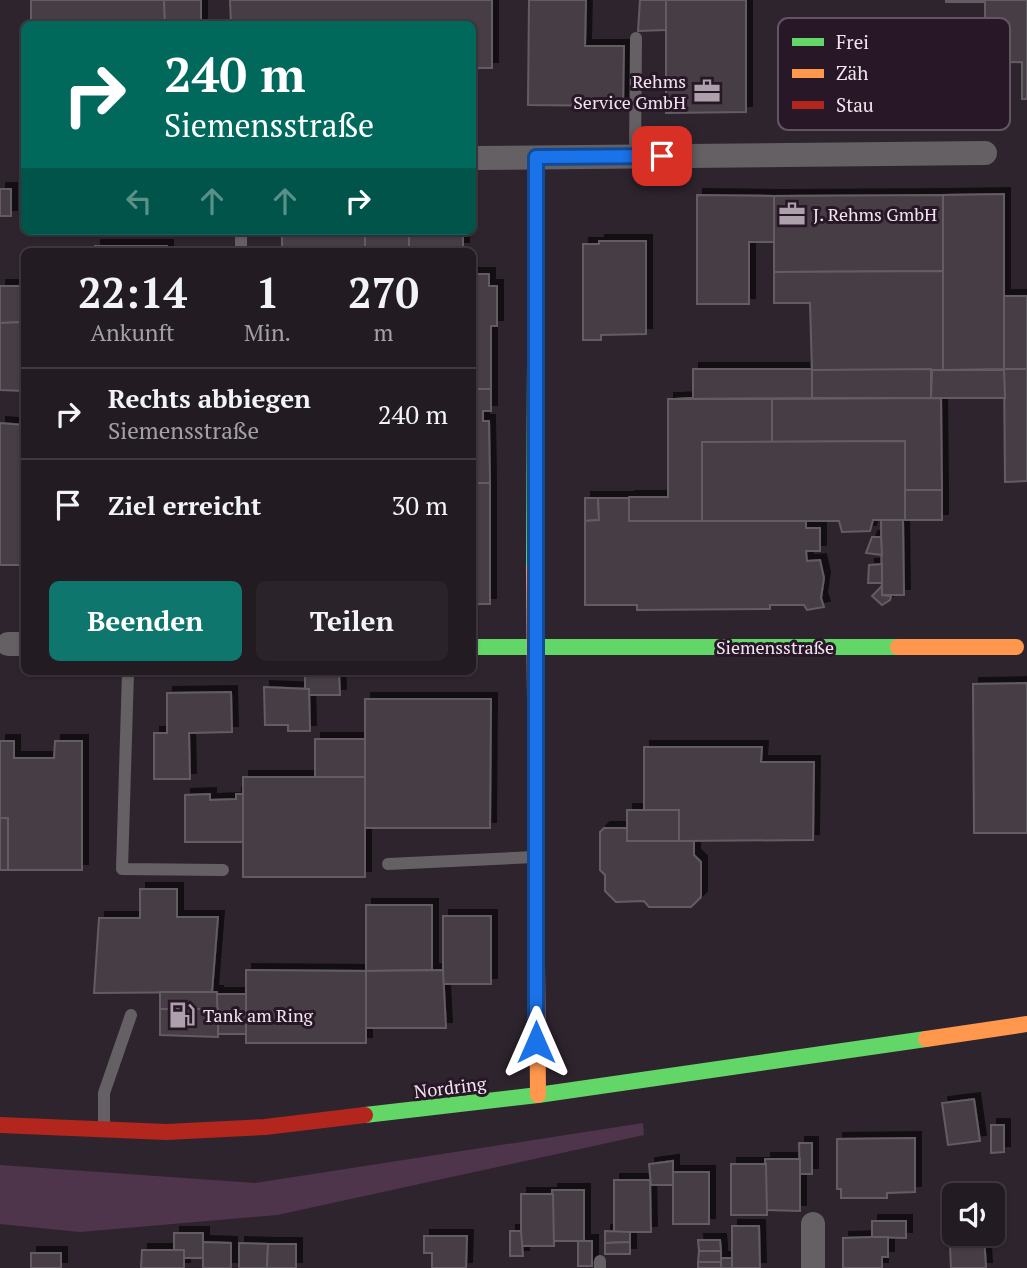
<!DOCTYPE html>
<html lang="de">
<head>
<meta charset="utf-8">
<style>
  :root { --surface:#221b22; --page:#2a242a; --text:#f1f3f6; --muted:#a2a1a5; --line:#3f3940; --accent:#0f766e }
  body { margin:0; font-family:"PT Serif",serif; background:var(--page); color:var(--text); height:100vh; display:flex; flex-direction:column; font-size:26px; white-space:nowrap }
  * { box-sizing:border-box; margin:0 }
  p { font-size:23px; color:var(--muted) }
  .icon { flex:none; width:38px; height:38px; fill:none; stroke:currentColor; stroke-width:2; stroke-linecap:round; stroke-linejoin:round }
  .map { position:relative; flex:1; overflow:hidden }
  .sheet { position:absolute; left:21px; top:248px; width:455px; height:427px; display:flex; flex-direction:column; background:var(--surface); border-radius:10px; box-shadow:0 2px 5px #0004,0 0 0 2px var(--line) }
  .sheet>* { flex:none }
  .top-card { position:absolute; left:21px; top:21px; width:455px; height:214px; border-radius:10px; box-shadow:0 2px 5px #0004,0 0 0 2px var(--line); background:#00695c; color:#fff; overflow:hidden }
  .controls { position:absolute; left:942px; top:1183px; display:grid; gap:14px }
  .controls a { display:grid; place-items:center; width:63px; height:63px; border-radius:10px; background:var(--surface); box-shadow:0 2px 5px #0004,0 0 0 2px var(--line); font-size:35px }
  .pin { position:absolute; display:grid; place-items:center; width:60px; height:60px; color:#fff; margin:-30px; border-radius:14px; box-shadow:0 4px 10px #0006 }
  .me { position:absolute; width:77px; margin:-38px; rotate:0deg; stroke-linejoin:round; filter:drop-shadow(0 0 5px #0008) }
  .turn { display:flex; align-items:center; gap:24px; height:147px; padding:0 28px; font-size:32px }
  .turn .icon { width:91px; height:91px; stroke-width:2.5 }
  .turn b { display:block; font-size:49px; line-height:60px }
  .lanes { display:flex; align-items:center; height:66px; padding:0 28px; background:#0003; justify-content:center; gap:35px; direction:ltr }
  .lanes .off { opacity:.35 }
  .eta { display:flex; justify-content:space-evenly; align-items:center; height:119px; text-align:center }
  .eta b { font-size:42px; font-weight:700; line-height:49px }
  .button { display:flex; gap:14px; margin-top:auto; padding:14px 28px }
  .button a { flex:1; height:80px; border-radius:10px; background:var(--accent); color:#fff; font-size:28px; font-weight:700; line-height:80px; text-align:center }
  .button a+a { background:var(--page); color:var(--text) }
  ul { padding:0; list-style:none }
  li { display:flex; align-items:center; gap:21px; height:91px; padding:0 28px; border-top:2px solid var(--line) }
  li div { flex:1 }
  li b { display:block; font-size:26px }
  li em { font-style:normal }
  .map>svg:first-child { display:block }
  .green { fill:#4e354c }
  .building { fill:#463d45; stroke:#645c64; stroke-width:2; filter:url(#shadow) }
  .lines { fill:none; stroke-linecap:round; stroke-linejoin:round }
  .lane { stroke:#646064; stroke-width:12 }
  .street { stroke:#646064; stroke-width:24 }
  .fast { stroke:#63d668; stroke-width:16 }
  .slow { stroke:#ff974d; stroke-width:16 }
  .jam { stroke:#b3261e; stroke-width:16 }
  .route-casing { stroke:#114b97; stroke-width:18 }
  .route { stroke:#1a73e8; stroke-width:12 }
  .labels { text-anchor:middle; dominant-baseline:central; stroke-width:6; stroke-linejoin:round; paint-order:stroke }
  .poi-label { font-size:18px; fill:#f1e5ef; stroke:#281727; text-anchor:start }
  .street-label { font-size:18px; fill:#f1e5ef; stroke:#281727 }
  .key { fill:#281727; stroke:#645563; stroke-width:2 }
  .key-label { font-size:19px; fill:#f1e5ef }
</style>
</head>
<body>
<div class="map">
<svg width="1027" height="1268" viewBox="0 0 1027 1268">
  <defs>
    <filter id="shadow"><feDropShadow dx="6" dy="-6" stdDeviation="0" flood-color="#0009"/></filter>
  </defs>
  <rect width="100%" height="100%" fill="#2e242e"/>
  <!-- green -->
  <path class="green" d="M643 1123 644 1135 277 1215 80 1232 0 1224V1165L255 1183Z"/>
  <!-- building -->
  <g class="building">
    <path d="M31 0H164L165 24H31Z"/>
    <path d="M164 0H201V24H165Z"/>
    <path d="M230 0H492V68H472V24H231Z"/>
    <path d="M529 0H586L585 46H624L623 106 528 105Z"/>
    <path d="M640 0H666V30L638 31Z"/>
    <path d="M666 0H746V112L666 113Z"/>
    <rect x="946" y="0" width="39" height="2"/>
    <path d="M985 0H1027V99H1022V62L985 63Z"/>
    <rect x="0" y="189" width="11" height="27"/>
    <path d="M1004 194V369L943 370V195Z"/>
    <path d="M697 195 774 196V242H749V304H697Z"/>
    <path d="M943 195V271L774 272V196Z"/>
    <rect x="282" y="231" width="83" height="21"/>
    <path d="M365 231H409V248H427V252H365Z"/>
    <rect x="409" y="231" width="54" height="17"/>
    <path d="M599 241H646V334L601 335V340H583V244H599Z"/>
    <rect x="95" y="246" width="72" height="6"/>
    <path d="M943 271V370H812L810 303H774V272Z"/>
    <path d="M472 274H489V286H497V326H491V389H472Z"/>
    <path d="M0 286H24V322L0 323Z"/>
    <rect x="1004" y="296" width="23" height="73"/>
    <path d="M24 322V391L0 390V323Z"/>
    <path d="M693 369H812V398L675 399 693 398Z"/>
    <path d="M931 369V398H812V370Z"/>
    <path d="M1027 369V481L1005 482 1004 369Z"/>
    <path d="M932 370H1004L1005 398H931Z"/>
    <path d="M472 389H491V411H483V421H489L490 483H472Z"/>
    <path d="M941 398 942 490H905V441L772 442V399Z"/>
    <path d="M668 399H772V442H702V521H629V497H668Z"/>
    <path d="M0 423 24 425V565H0Z"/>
    <path d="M905 441V520H873L870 531 842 532 839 521H702V442Z"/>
    <rect x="472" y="483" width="18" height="121"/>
    <rect x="905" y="490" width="37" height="30"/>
    <path d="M585 498H598L599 520 585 521Z"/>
    <path d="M598 498H629V521H806V528H820V551H806L807 561 820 560 824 578 821 598 824 607 807 610 804 605H770V609L637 610V605H585V521L599 520Z"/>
    <path d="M881 520H903L904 595H882Z"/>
    <path d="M872 537H881L882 555 866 553Z"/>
    <path d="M882 564V583H868L869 565Z"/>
    <path d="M882 586V595L891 596 890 600 882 605 872 596Z"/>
    <path d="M305 672H339L340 695H309V689H305Z"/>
    <path d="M1027 683V833H974L973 684Z"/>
    <path d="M264 687 309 689 310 731H288V725H265Z"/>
    <path d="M231 692 232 732 189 733 190 779H154V733H167V693Z"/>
    <path d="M365 699H491L490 828H365Z"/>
    <rect x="315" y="739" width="50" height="38"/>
    <path d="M0 741H14V758H54L55 741H82V870H8V818H0Z"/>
    <path d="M644 747H762L761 762H814L813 840 679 841V810H644Z"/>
    <rect x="243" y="777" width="122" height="100"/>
    <path d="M210 794V800L236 799V794H243V842H185V795Z"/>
    <rect x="627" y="810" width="52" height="31"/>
    <rect x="0" y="818" width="8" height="52"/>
    <path d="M604 828H627V841H694V855L701 862V897L691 907H649L644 901 616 902 605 891V875L600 870V832Z"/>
    <path d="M140 889H177V917H218L212 992 94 993 99 918H140Z"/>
    <path d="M366 905H432V970L366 971Z"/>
    <rect x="443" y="916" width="48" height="68"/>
    <path d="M246 970 366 971V1043H246Z"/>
    <path d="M443 970 446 1028H366V971Z"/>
    <path d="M160 992H217L218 1009H160Z"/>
    <path d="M217 994H246V1034H218Z"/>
    <path d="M160 1009H218V1037L160 1035Z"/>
    <path d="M974 1099 980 1141 948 1145 942 1103Z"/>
    <path d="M991 1125H1004V1152L991 1153Z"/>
    <path d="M915 1138V1192L887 1193V1198H841V1189H837V1139Z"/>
    <path d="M799 1143H812V1174H800Z"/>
    <path d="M765 1159H800V1211L766 1210Z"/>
    <path d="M673 1161V1185H651L649 1164Z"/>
    <path d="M731 1164H766L767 1215H731Z"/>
    <rect x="673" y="1172" width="36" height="52"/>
    <path d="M614 1180H650L651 1232H614Z"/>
    <path d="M552 1190H584V1241H553Z"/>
    <path d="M521 1194H553L554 1246H521Z"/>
    <path d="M872 1221H906V1238L872 1237Z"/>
    <path d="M949 1223H954V1234H984L986 1268H951Z"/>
    <path d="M732 1226H759L760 1268H732Z"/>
    <path d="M510 1231H521L523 1256H510Z"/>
    <path d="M605 1231 630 1232V1242L605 1243Z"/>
    <path d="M174 1233H203V1258H184V1250H174Z"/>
    <path d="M424 1236H467L466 1268H432V1253H424Z"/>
    <path d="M872 1237H888V1257H882V1268H843V1238Z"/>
    <path d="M698 1240H720L721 1251H699Z"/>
    <rect x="578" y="1241" width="14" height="25"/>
    <path d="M203 1242 231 1243V1268H203Z"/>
    <path d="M630 1242V1254H605V1243Z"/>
    <path d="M239 1243 268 1244 267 1268H239Z"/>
    <path d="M268 1244H296V1268H267Z"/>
    <path d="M142 1250H184V1268H141Z"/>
    <path d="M699 1251H721V1262H698Z"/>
    <rect x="31" y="1253" width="30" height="15"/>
    <rect x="721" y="1258" width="11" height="10"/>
    <rect x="698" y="1262" width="23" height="6"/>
  </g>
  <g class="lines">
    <!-- lane -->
    <g class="lane">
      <path d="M635 156 636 38"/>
      <path d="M241 231V252"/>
      <path d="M128 672 122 869 223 870"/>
      <path d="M388 864 534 857"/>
      <path d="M104 1129V1093L131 1015"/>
      <path d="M600 1261V1268"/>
    </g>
    <!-- street -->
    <g class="street">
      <path d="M472 158 985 153"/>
      <path d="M8 644H24"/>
      <path d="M813 1224V1268"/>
    </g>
    <!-- fast -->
    <g class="fast">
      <path d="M534 568 536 157"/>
      <path d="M472 647H898"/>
      <path d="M365 1115 538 1095 926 1039"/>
    </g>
    <!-- slow -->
    <g class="slow">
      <path d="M534 568 538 1095"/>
      <path d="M898 647H1016"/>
      <path d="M926 1039 1027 1024"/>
    </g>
    <!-- jam -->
    <path class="jam" d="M0 1125 166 1132 265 1127 365 1115"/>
  </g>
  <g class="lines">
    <!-- route casing -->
    <g class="route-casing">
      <path id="route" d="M536 1042V157L662 156"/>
    </g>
    <!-- route -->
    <use href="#route" class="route"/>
  </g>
  <!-- icons -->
  <defs>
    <g id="office-bare" transform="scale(2.1)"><path d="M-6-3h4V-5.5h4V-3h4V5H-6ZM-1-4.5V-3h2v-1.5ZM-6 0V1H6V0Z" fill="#ada1ab" stroke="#281727" stroke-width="2.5" paint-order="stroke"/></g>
    <g id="fuel-bare" transform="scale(2.1)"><path d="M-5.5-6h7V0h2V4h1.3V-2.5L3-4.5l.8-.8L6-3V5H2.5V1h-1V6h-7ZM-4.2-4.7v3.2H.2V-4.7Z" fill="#ada1ab" stroke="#281727" stroke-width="2.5" paint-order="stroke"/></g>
  </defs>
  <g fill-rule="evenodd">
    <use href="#office-bare" x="707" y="91"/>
    <use href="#office-bare" x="792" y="214"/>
    <use href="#fuel-bare" x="182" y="1015"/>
  </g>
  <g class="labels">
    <!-- poi labels -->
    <g class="poi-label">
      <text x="686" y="81" text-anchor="end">Rehms<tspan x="686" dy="21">Service GmbH</tspan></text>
      <text x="813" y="214">J. Rehms GmbH</text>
      <text x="203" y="1015">Tank am Ring</text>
    </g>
    <!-- street labels -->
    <g class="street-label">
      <text x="775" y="647">Siemensstraße</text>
      <text transform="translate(450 1087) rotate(-7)">Nordring</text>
    </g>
  </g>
  <!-- legend -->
  <rect x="778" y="18" width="232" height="112" rx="10" class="key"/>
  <rect x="792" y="38" width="32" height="8" fill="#63d668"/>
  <rect x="792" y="69" width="32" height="9" fill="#ff974d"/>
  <rect x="792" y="101" width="32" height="8" fill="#b3261e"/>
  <g class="key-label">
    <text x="836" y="49">Frei</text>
    <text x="836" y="80">Zäh</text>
    <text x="836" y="112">Stau</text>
  </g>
</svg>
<div class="controls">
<a><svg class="icon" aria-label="sound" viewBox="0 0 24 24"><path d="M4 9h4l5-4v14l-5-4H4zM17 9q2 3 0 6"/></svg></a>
</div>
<div class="pin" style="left:662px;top:156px;background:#d93025"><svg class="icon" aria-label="arrive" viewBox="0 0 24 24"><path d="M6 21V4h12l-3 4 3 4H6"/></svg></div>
<svg class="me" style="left:536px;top:1042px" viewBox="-20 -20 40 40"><path d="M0-17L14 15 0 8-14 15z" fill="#1a73e8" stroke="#fff" stroke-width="4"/></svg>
<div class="top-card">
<div class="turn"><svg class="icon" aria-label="right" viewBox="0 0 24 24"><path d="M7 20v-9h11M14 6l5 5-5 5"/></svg><div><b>240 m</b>Siemensstraße</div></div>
<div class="lanes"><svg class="icon off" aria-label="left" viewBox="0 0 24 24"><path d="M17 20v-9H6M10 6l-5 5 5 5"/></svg><svg class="icon off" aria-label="ahead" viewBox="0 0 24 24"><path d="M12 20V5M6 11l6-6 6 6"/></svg><svg class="icon off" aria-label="ahead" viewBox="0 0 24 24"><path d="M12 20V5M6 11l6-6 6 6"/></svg><svg class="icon" aria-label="right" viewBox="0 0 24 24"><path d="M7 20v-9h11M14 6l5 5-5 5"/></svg></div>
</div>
<section class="sheet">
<div class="eta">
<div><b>22:14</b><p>Ankunft</p></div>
<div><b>1</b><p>Min.</p></div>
<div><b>270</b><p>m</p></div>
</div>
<ul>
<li><svg class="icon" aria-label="right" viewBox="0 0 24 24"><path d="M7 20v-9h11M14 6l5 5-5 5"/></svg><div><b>Rechts abbiegen</b><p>Siemensstraße</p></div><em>240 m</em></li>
<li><svg class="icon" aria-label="arrive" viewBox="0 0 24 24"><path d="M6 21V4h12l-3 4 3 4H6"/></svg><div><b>Ziel erreicht</b></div><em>30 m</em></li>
</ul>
<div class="button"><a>Beenden</a><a>Teilen</a></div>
</section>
</div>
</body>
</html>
